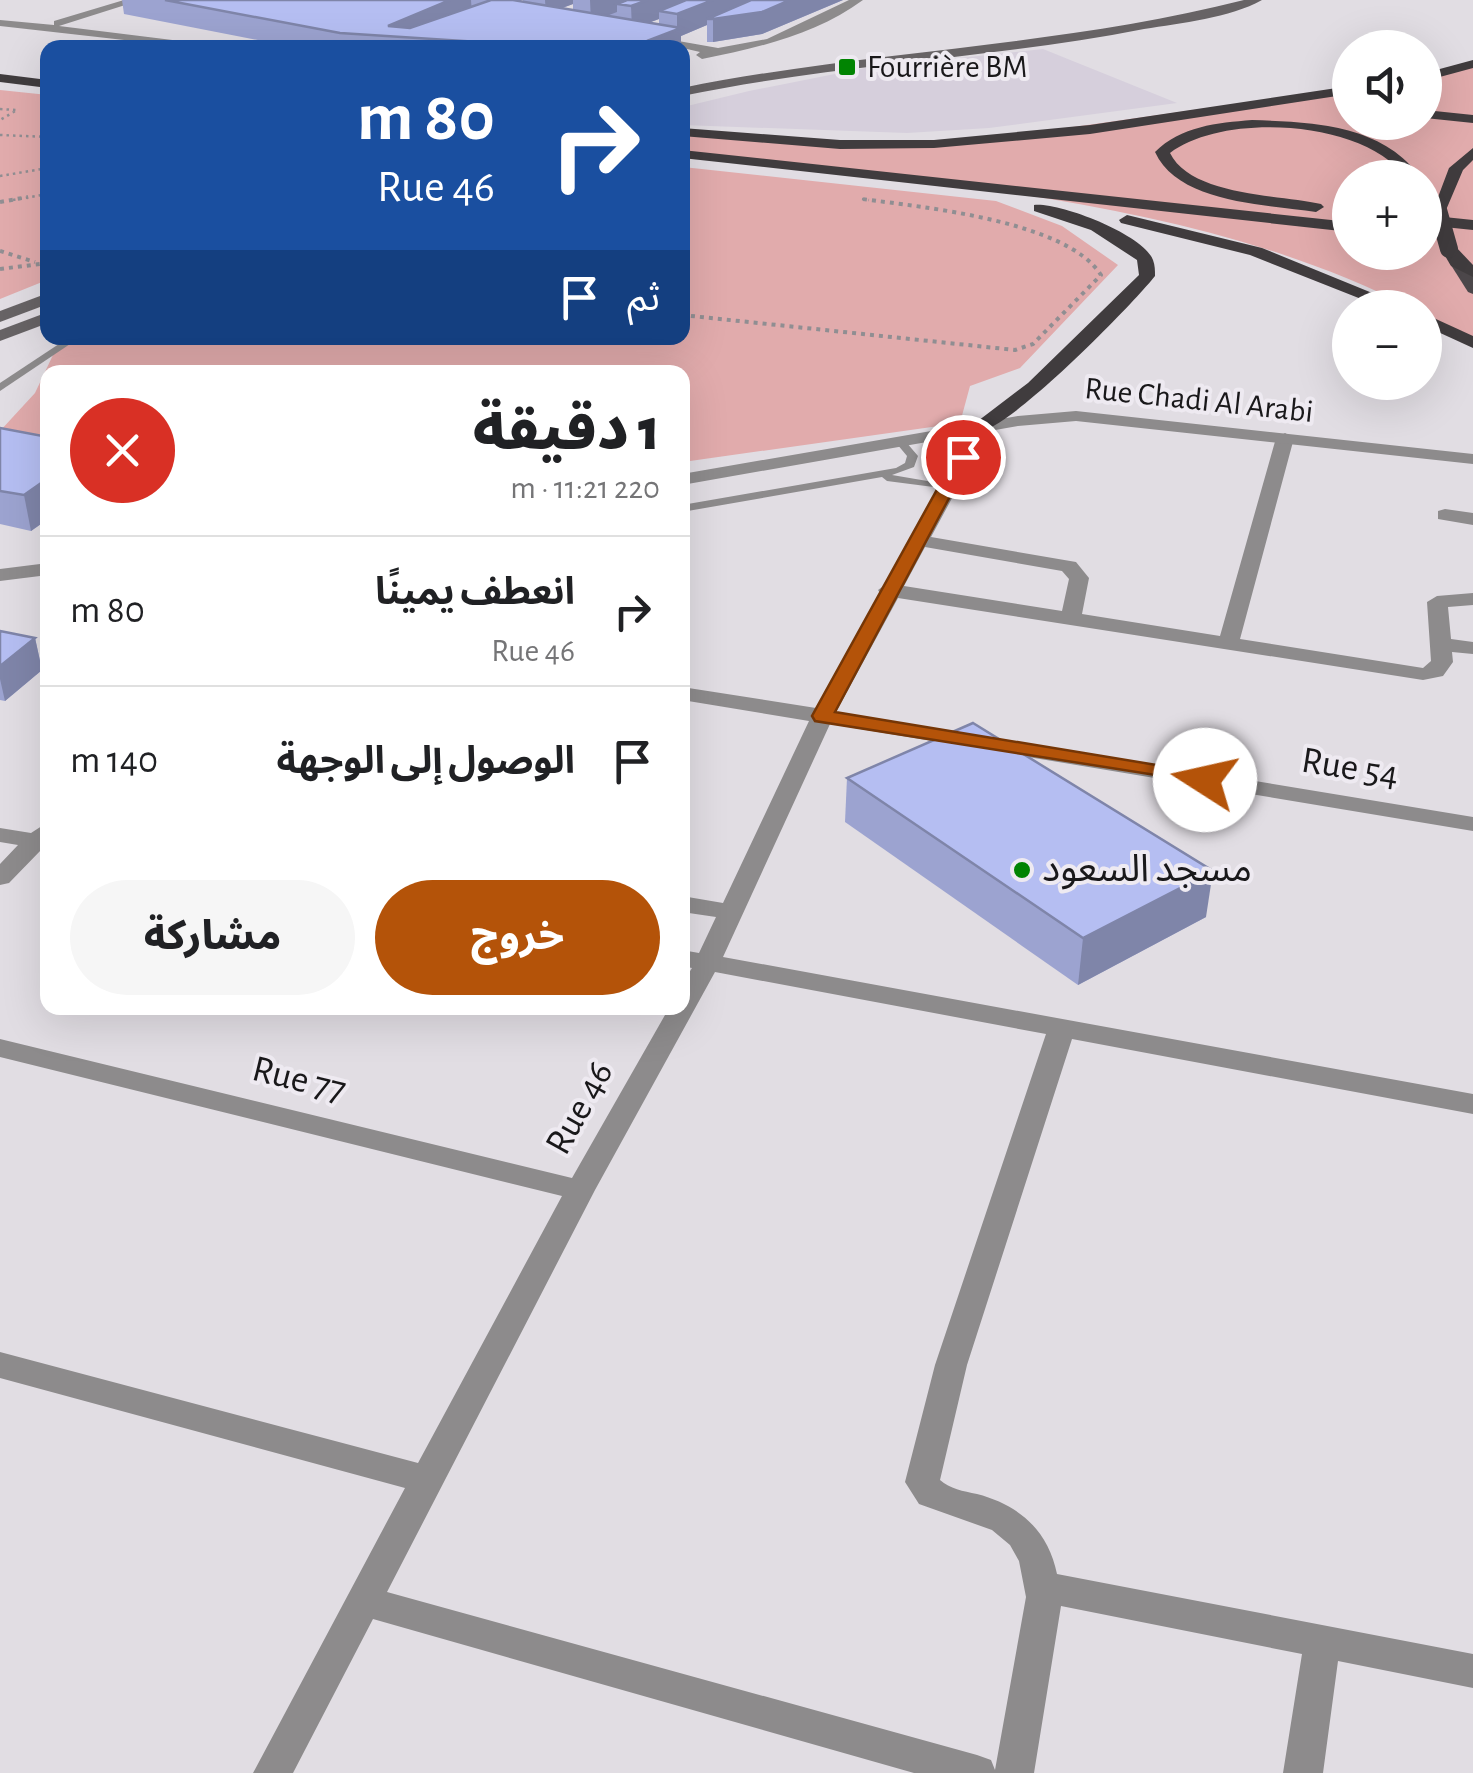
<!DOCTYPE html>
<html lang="ar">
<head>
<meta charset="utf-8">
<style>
  :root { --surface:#fff; --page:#f6f6f6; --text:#202124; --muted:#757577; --line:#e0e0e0; --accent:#b45309 }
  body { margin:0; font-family:"Alegreya Sans","Noto Sans Arabic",sans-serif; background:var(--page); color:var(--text); direction:rtl; height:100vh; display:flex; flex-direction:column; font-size:38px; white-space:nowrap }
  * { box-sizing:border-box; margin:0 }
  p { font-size:32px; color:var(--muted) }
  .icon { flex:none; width:55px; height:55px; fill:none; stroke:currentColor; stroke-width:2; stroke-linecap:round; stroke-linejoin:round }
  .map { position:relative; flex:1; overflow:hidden; direction:ltr }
  .sheet { position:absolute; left:40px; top:365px; width:650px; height:650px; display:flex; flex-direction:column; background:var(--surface); border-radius:20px; box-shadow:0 10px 40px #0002; direction:rtl }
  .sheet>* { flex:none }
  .banner { position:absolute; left:40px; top:40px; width:650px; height:305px; border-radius:20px; box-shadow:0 10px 40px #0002; direction:rtl; background:#1a4fa0; color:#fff; overflow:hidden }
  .fabs { position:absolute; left:1332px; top:30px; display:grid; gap:20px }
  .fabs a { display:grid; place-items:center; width:110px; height:110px; border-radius:50%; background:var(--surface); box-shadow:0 10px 40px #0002; font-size:50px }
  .pin { position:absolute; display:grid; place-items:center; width:85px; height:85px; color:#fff; margin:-42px; border:5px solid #fff; border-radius:50%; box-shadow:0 2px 10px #0007 }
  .me { position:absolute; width:110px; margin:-55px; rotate:280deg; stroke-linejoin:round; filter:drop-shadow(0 0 8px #0008) }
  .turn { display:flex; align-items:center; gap:35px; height:210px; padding:0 30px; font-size:45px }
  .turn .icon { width:130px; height:130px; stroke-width:2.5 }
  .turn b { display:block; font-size:70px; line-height:85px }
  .then { display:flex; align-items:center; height:95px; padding:0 30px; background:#0003; gap:20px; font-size:38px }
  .round { display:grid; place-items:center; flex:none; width:105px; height:105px; border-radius:52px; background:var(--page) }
  .summary { display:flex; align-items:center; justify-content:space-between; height:170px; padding:0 30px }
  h1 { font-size:60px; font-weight:800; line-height:75px }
  .primary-button { display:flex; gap:20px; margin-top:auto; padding:20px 30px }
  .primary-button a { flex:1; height:115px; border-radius:60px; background:var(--accent); color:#fff; font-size:40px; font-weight:800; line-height:115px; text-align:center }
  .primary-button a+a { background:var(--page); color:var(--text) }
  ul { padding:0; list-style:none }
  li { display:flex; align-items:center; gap:30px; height:150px; padding:0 30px; border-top:2px solid var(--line) }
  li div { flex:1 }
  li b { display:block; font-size:38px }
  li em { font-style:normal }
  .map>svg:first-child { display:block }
  .built { fill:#d6cfdc }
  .green { fill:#e1abac; fill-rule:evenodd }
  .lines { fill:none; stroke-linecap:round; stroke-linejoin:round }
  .path-far1 { stroke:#908e92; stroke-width:2.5; stroke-dasharray:2.5 4; stroke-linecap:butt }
  .path { stroke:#908e92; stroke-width:4; stroke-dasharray:4 5; stroke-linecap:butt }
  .service { fill:#8d8b8c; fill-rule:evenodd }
  .minor { fill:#8d8b8c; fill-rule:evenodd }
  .tertiary { fill:#8d8b8c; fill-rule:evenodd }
  .secondary { fill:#676365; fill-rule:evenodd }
  .primary { fill:#4c474a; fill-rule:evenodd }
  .trunk { fill:#403c3e; fill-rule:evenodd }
  .trunk-bridge { stroke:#403c3e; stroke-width:18 }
  .wall { fill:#9ca3d0; fill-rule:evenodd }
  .shaded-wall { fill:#7f85a9 }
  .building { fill:#b5bef2; stroke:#7f85a9; stroke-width:2.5 }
  .route { fill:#b45309; stroke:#753606; stroke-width:2.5 }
  .poi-dot { fill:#018402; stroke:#eeeaf1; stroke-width:4 }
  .labels { text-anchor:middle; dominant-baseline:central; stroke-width:8; stroke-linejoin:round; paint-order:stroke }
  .far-poi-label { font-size:32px; fill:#19181a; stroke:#eeeaf1; text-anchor:start }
  .far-street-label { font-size:32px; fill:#19181a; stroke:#eeeaf1 }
  .street-label { font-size:38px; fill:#19181a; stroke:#eeeaf1 }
  .poi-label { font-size:38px; fill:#19181a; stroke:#eeeaf1; text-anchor:start }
</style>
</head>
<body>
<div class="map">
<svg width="1473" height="1773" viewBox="0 0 1473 1773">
  <rect width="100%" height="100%" fill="#e1dde3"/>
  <!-- built -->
  <path class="built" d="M1043 49 1177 103 989 128 907 133 683 125V107L749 91 865 68Z"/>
  <!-- green -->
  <g class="green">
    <path d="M1473 62V340L1425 316V308L1409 307C1200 199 914 180 683 154L682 130 851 146 1016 135 1350 88V122H1425V76ZM1350 178H1425V252H1350Z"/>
    <path d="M0 90 48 95 47 280 0 299Z"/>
    <path d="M683 167 996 201 1062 226 1118 265 1020 368 970 386 960 423 683 462 682 372H48L47 463 0 431 35 393 61 338H682Z"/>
  </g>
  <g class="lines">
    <!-- path-far1 -->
    <g class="path-far1">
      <path d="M0 109 17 110 0 120"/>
      <path d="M0 135 48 137"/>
      <path d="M0 176 48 168"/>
      <path d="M862 199 869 200"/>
      <path d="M13 200 48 194"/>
    </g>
    <!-- path -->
    <g class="path">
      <path d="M0 202 28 197"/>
      <path d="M0 251 35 262"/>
      <path d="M0 269 48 263"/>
      <path d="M682 315 1015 350 1033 344 1101 275C1067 221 923 207 862 199"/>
    </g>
    <!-- service -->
    <g class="service">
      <path d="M68 338H79L0 391V383Z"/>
      <path d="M902 441 906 442 918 456 914 467 892 475 945 484 949 485V489L887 481 882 477 682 512V505L896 468 905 463 907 456 897 444Z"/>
    </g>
    <!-- minor -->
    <g class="minor">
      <path d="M124 0H141L59 26 237 48H195L0 26V20L54 25V21Z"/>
      <path d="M849 0H863C817 34 758 48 702 59L696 55 700 52 644 39 650 36 718 48 767 39Z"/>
      <path d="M981 423 990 428 931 537 1076 562 1089 578 1082 614 1220 636 1276 438 1285 433 1294 438 1240 639 1423 668 1431 661 1427 602 1437 596 1473 593V605L1448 607 1451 639 1473 642V654L1452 652 1453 662 1443 676 1423 680 898 598 836 712 1473 817V831L830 724 723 957 1473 1094V1114L1072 1039 967 1365 940 1480C950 1489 963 1491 977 1494 1019 1505 1048 1530 1057 1574L1473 1654V1688L1338 1661 1323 1773H1283L1302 1654 1061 1606 1034 1773H914L373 1619 293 1773H253L405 1488 0 1378V1352L418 1463 562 1196 0 1057V1039L572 1178 669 1008H682V984L692 968 682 966V950L699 953 716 917 682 912V896L723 903 809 721 682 700V687L816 708 880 593 878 590 885 585 972 428ZM925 547 1062 571 1069 579 1062 611 904 586ZM715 972 1046 1034 935 1365 905 1482 919 1504 992 1530 1010 1545 1019 1561 1026 1597 995 1770 991 1760 977 1755 387 1592 595 1190Z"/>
      <path d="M1445 509 1473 513V525L1438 519V511Z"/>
      <path d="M48 822V850L42 849 9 883 0 885V864L18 845 0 842V828L31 833Z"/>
    </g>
    <!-- tertiary -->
    <g class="tertiary">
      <path d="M1076 411 1473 454V464L1076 421 1018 426 682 485V474L1018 416Z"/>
      <path d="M48 563V575L0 581V569Z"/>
    </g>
    <!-- secondary -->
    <g class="secondary">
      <path d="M1244 0H1262C1230 18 1181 23 1144 29 991 59 835 64 682 96V88C869 50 1060 47 1244 0Z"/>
      <path d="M48 293V304L0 322V311Z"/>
      <path d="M48 312V323L0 341V330Z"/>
    </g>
    <!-- primary -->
    <path class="primary" d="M1457 257 1462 259 1473 276V294L1468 292 1449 262Z"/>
    <!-- trunk -->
    <g class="trunk">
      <path d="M1473 60V68L1425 81V73Z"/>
      <path d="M0 74 48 80V88L0 82Z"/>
      <path d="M1350 86V94L1090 134 934 148 840 149 682 136V128L840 140H934L1090 125Z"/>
      <path d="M1425 110 1473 115V123L1425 118Z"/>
      <path d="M1252 120C1312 122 1383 124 1421 178H1406C1365 120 1224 112 1170 153 1191 196 1280 195 1321 204L1324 207 1316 212C1266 204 1179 204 1155 152 1181 126 1217 123 1252 120Z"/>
      <path d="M1473 148V160L1463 170 1446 210 1432 213 1449 168Z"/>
      <path d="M682 150 1350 222V232L682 158Z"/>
      <path d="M1034 205C1060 202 1144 235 1153 260 1155 265 1155 271 1155 276 1133 304 1003 438 974 432V424L1028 383 1139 275 1137 260 1091 230 1034 211Z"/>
      <path d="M1127 215 1262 248 1409 308H1384L1250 255 1121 223 1119 220Z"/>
      <path d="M1425 215 1473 220V230L1425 225Z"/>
      <path d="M1443 246H1455L1473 265V277L1451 266 1441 249Z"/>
      <path d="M1425 314 1473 336V348L1425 326Z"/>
    </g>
    <!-- trunk-bridge -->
    <path class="trunk-bridge" d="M1438 210 1449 249"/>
  </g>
  <!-- wall -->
  <g class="wall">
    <path d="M122 0H521L517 1 523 2V0H843L762 34 713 42H707V25L681 36V48H299L124 14ZM573 4V10L562 8ZM659 19V25L648 23Z"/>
    <path d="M0 428 48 437V519L31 531 0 524Z"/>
    <path d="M0 631 35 638 42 670 5 701 0 700Z"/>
    <path d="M847 778 1206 917 1078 985 845 822Z"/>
  </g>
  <!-- shaded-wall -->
  <g class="shaded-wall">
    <path d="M450 0H471L472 14 416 38 388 26Z"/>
    <path d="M545 0H573V4L546 14Z"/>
    <path d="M590 0H648L617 4V12L591 22Z"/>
    <path d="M648 0H707L659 11V19L632 29 631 6Z"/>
    <path d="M713 0H843L762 34 713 42V19H707V25L681 36V48H647V41L677 30V14Z"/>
    <path d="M41 483 48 519 31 531 24 495Z"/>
    <path d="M35 638 42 670 5 701 0 679V666Z"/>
    <path d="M1213 871 1206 917 1078 985 1083 938Z"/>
  </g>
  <!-- building -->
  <g class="building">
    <path d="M165 0H450L388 26 410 28 491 0H513L681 28 647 41 541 46 340 33Z"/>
    <path d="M627 0H648L631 6 617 4Z"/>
    <path d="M686 0H713L677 14 659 11Z"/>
    <path d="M751 0H790L762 12 713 19H707Z"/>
    <path d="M0 428 48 437V485L41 483 24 495 0 491Z"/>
    <path d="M0 631 35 638 0 666Z"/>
    <path d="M973 723 1213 871 1083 938 847 778Z"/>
  </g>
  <!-- route -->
  <path class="route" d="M963 452 971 457 835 712 1205 773 1216 780 1212 784 815 721 812 716 955 457Z"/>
  <!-- markers -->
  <g class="poi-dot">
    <rect x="837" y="57" width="20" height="20" rx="5"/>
    <circle cx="1022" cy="870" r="10"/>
  </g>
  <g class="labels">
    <!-- far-poi labels -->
    <g class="far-poi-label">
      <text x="867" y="67">Fourrière BM</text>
    </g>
    <!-- far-street labels -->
    <g class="far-street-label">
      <text transform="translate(1199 400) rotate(6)">Rue Chadi Al Arabi</text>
    </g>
    <!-- street labels -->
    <g class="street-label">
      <text transform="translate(1350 768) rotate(9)">Rue 54</text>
      <text transform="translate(299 1080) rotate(14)">Rue 77</text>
      <text transform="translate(580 1108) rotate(-61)">Rue 46</text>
    </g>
    <!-- poi labels -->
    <g class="poi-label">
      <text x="1042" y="870">مسجد السعود</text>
    </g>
  </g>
</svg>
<div class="fabs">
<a><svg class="icon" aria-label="sound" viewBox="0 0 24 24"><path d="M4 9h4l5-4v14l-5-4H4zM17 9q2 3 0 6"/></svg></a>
<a>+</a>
<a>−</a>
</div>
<div class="pin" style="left:963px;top:457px;background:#d93025"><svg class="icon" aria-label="arrive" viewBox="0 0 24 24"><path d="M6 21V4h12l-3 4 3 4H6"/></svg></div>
<svg class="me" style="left:1205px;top:780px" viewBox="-20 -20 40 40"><circle r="19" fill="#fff"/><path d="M0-13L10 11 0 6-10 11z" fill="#b45309"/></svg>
<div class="banner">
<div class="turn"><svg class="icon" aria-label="right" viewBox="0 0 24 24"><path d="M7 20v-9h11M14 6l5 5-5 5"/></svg><div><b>80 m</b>Rue 46</div></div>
<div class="then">ثم<svg class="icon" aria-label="arrive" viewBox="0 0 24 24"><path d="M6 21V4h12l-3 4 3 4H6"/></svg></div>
</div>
<section class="sheet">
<div class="summary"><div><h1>1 دقيقة</h1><p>220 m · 11:21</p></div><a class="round" style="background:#d93025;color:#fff"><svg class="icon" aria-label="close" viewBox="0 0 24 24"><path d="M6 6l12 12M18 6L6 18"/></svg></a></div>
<ul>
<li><svg class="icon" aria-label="right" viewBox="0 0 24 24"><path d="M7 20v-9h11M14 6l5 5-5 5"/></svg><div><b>انعطف يمينًا</b><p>Rue 46</p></div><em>80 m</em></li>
<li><svg class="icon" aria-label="arrive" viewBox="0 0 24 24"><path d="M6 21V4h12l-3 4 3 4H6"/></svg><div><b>الوصول إلى الوجهة</b></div><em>140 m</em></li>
</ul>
<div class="primary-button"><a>خروج</a><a>مشاركة</a></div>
</section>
</div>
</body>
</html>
